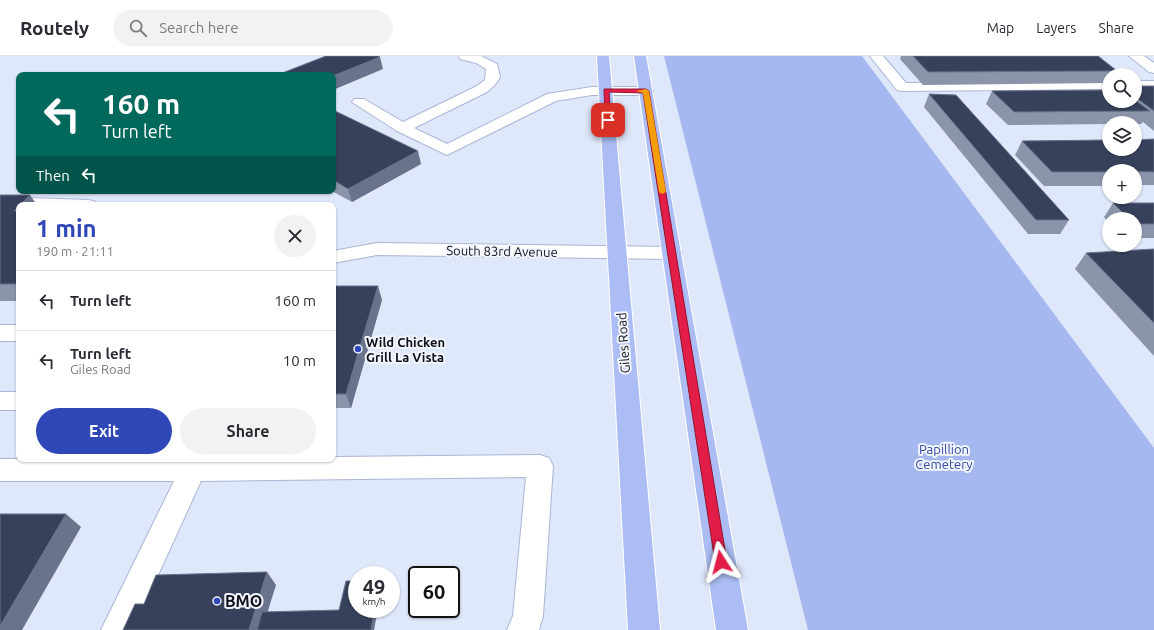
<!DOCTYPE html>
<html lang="en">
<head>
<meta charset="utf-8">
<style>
  :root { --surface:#fff; --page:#f2f2f3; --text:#2b2b33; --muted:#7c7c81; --line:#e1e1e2; --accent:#3047b8 }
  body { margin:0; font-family:Ubuntu,sans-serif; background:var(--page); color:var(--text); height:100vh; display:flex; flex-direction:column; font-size:15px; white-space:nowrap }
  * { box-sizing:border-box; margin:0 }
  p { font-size:13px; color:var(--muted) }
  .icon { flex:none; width:22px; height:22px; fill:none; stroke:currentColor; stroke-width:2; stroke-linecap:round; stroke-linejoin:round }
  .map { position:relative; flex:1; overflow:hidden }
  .drawer { position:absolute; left:16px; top:146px; width:320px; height:260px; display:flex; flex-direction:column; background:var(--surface); border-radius:8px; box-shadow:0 1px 3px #0004 }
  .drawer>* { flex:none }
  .top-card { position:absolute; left:16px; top:16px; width:320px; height:122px; border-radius:8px; box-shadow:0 1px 3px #0004; background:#00695c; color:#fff; overflow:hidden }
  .fabs { position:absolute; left:1102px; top:12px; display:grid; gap:8px }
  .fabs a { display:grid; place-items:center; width:40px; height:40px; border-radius:50%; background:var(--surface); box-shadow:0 1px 3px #0004; font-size:20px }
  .speed { position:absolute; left:348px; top:510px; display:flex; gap:8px; font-size:20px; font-weight:700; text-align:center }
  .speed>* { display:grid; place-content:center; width:52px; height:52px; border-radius:50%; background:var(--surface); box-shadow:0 1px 3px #0004; line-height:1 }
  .speed small { font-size:10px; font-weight:400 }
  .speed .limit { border:2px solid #111; border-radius:6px; background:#fff; color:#111 }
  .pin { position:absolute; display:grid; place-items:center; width:34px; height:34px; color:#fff; margin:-17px; border-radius:8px; box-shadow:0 2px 6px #0006 }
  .me { position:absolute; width:44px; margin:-22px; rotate:351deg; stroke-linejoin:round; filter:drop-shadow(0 0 3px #0008) }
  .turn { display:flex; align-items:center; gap:14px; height:84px; padding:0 20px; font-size:18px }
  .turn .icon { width:52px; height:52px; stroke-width:2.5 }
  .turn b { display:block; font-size:28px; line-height:34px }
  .then { display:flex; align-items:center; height:38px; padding:0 20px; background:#0003; gap:8px; font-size:15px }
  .round { display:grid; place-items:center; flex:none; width:42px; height:42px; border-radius:21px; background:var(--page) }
  .head { display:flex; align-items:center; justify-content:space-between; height:68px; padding:0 20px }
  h1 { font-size:24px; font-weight:700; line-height:30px; color:var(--accent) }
  .button { display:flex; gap:8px; margin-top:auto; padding:8px 20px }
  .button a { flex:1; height:46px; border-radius:24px; background:var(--accent); color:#fff; font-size:16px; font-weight:700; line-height:46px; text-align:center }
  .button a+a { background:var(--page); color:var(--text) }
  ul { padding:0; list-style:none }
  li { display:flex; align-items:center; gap:12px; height:60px; padding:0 20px; border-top:1px solid var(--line) }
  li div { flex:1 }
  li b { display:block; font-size:15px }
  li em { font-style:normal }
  header { display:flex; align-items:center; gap:24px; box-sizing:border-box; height:56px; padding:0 20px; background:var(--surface); border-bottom:1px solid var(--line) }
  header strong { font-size:19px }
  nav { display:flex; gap:22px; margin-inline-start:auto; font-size:14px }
  .search { width:280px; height:36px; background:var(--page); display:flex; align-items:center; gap:10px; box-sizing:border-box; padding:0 14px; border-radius:22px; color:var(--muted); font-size:15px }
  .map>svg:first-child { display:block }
  .green { fill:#a5b9f0 }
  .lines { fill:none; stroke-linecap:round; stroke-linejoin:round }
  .minor-casing { stroke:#aab6d6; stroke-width:2 }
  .major-casing { stroke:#fff; stroke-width:2 }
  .minor { fill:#fff; fill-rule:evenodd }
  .major { fill:#abbdf4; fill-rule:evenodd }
  .wall { fill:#8b94ab }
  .shaded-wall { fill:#69738b }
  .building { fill:#37415b; stroke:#69738b }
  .route { fill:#e11d48; stroke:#92132f }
  .slow { fill:#f59e0b }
  .poi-dot { fill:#3047b8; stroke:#f2f5fb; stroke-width:1.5 }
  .labels { text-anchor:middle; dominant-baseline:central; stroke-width:4; stroke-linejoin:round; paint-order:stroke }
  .street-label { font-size:13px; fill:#0d101b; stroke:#f2f5fb }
  .poi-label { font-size:13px; font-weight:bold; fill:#0d101b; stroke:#f2f5fb; text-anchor:start }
  .park-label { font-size:13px; fill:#3249a5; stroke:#f2f5fb }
  .near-poi-label { font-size:16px; font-weight:bold; fill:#0d101b; stroke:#f2f5fb; text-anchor:start }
</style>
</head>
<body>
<header>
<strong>Routely</strong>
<div class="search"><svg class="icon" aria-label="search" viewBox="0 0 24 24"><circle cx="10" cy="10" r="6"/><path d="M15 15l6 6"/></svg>Search here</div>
<nav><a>Map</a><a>Layers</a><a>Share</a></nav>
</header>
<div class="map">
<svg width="1154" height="574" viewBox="0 0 1154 574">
  <rect width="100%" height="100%" fill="#dfe7fb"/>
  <!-- green -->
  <path class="green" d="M664 0H862L1154 392V574H808Z"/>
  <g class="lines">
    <!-- minor casing -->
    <g class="minor-casing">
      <g id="minor">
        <path d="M459 0H481L497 8 500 21 495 29 487 36 414 72 447 88 547 38 592 31H646L651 32 653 35 651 38 646 39H592L556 45 447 99 397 75 352 46 354 43H364L403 66 477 30 485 24 486 13 476 7 460 3Z"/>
        <path d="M870 0H883L906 27 1109 25V33L902 35 897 34Z"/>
        <path d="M1129 0H1144L1154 7V17L1149 16Z"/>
        <rect x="1135" y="25" width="19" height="8"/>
        <path d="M0 141 88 144 94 145 97 149H19V152L0 151Z"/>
        <path d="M377 187 672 191 679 193 682 197 679 201 672 203 377 199 333 207V195Z"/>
        <rect x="0" y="269" width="19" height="16"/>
        <rect x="0" y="336" width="19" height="18"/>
        <path d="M540 399 549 402 553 410 543 560 539 574H507L513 560 526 421 201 425 133 574H101L174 425H0V403H333V401Z"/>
      </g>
    </g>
    <!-- major casing -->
    <g class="major-casing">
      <g id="major">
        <path d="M597 0H609L660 574H628Z"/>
        <path d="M634 0H646L748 574H716Z"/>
      </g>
    </g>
    <!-- minor -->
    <use href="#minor" class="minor"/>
    <!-- major -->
    <use href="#major" class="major"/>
  </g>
  <!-- wall -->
  <g class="wall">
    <path d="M901 0H1098L1117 15 1115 19H1109V27L923 29 900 3Z"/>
    <path d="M1135 30H1154V75L1143 66 1141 68H1135V67H1109V68L1008 69 986 48 992 35 1135 45Z"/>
    <path d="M929 38 1069 164 1060 178H1028L924 51Z"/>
    <path d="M333 54 421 108 352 146 332 135H333Z"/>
    <path d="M1154 83V129H1135V115H1109V130H1044L1015 99 1022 85Z"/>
    <path d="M0 139 19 149V245H0Z"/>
    <path d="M1113 147H1154V182H1135V163H1109V167L1104 161Z"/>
    <path d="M1154 193V300L1075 213 1086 197Z"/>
    <path d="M333 230 382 244 351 352H333Z"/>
  </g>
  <!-- shaded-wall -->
  <g class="shaded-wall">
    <path d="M380 1 383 13 333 34V20Z"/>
    <path d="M418 95 421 108 352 146 348 133Z"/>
    <path d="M30 139 37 149H20Z"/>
    <path d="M19 150V163L14 155Z"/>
    <path d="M378 230 382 244 351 352 346 338Z"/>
    <path d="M66 458 81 471 22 574H0V570Z"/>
    <path d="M267 516 276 529 262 574H249Z"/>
    <path d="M375 553H378L374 574H371Z"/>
  </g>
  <!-- building -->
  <g class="building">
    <path d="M326 0H378L380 1 333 20V19H277Z"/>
    <path d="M913 0H1098L1117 15 928 16Z"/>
    <path d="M1135 30H1154V55L1135 41Z"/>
    <path d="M1109 34V45H1135V44L1150 55 1014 56 992 35Z"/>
    <path d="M929 38 956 39 1069 164H1036Z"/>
    <path d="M333 54 418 95 348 133 333 124Z"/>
    <path d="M1154 83V116L1109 115V116H1052L1022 85 1109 84V93H1135V84Z"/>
    <path d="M0 139H30L20 149H19V150L14 155H19V228H0Z"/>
    <path d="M1113 147H1154V168H1135V163H1129Z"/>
    <path d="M1154 193V267L1086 197Z"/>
    <path d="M333 230H378L346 338H333Z"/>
    <path d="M0 458H66L0 570Z"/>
    <path d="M267 516 249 574H123L135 548H144L156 519Z"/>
    <path d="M346 525H357V553H375L371 574H257L262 556 339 554Z"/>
  </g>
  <!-- route -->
  <path class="route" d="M604 33H646L649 35 727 506 725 510 721 511 717 510 715 506 643 37 609 36 611 64 608 66 605 64Z"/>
  <!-- slow -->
  <path class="slow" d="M646 33 649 35 666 136 662 138 659 136 643 37 636 35Z"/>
  <!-- markers -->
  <g class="poi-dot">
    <circle cx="358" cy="293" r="4"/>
    <circle cx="217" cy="545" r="4"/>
  </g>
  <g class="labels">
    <!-- street labels -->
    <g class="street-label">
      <text transform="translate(502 195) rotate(1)">South 83rd Avenue</text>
      <text transform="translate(623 287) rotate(-94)">Giles Road</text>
    </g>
    <!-- poi labels -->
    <g class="poi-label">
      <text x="366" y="286">Wild Chicken<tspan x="366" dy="15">Grill La Vista</tspan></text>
    </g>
    <!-- park labels -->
    <g class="park-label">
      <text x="944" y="393">Papillion<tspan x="944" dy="15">Cemetery</tspan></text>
    </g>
    <!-- near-poi labels -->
    <g class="near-poi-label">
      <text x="225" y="545">BMO</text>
    </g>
  </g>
</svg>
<div class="fabs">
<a><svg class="icon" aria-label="search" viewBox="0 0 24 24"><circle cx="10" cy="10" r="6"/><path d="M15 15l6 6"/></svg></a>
<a><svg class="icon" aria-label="layers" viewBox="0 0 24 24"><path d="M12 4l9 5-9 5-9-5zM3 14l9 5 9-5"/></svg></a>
<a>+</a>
<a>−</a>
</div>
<div class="speed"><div>49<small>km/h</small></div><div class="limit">60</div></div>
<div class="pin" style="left:608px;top:64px;background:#d93025"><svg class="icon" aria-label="arrive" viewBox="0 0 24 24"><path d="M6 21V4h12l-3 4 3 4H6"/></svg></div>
<svg class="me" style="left:721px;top:506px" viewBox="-20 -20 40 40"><path d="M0-17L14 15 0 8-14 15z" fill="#e11d48" stroke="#fff" stroke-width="4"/></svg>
<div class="top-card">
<div class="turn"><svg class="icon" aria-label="left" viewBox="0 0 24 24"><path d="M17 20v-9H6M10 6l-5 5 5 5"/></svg><div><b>160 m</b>Turn left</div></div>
<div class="then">Then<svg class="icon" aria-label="left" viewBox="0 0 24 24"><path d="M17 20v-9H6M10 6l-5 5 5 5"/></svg></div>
</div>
<section class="drawer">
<div class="head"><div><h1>1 min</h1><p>190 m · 21:11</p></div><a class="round"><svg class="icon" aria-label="close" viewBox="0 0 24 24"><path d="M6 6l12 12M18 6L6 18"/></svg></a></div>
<ul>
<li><svg class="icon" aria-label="left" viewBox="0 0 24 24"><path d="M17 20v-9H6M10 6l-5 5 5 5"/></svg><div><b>Turn left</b></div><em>160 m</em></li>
<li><svg class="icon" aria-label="left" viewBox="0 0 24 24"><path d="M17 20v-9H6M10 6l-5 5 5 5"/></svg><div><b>Turn left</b><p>Giles Road</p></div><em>10 m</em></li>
</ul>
<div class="button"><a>Exit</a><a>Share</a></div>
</section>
</div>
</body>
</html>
